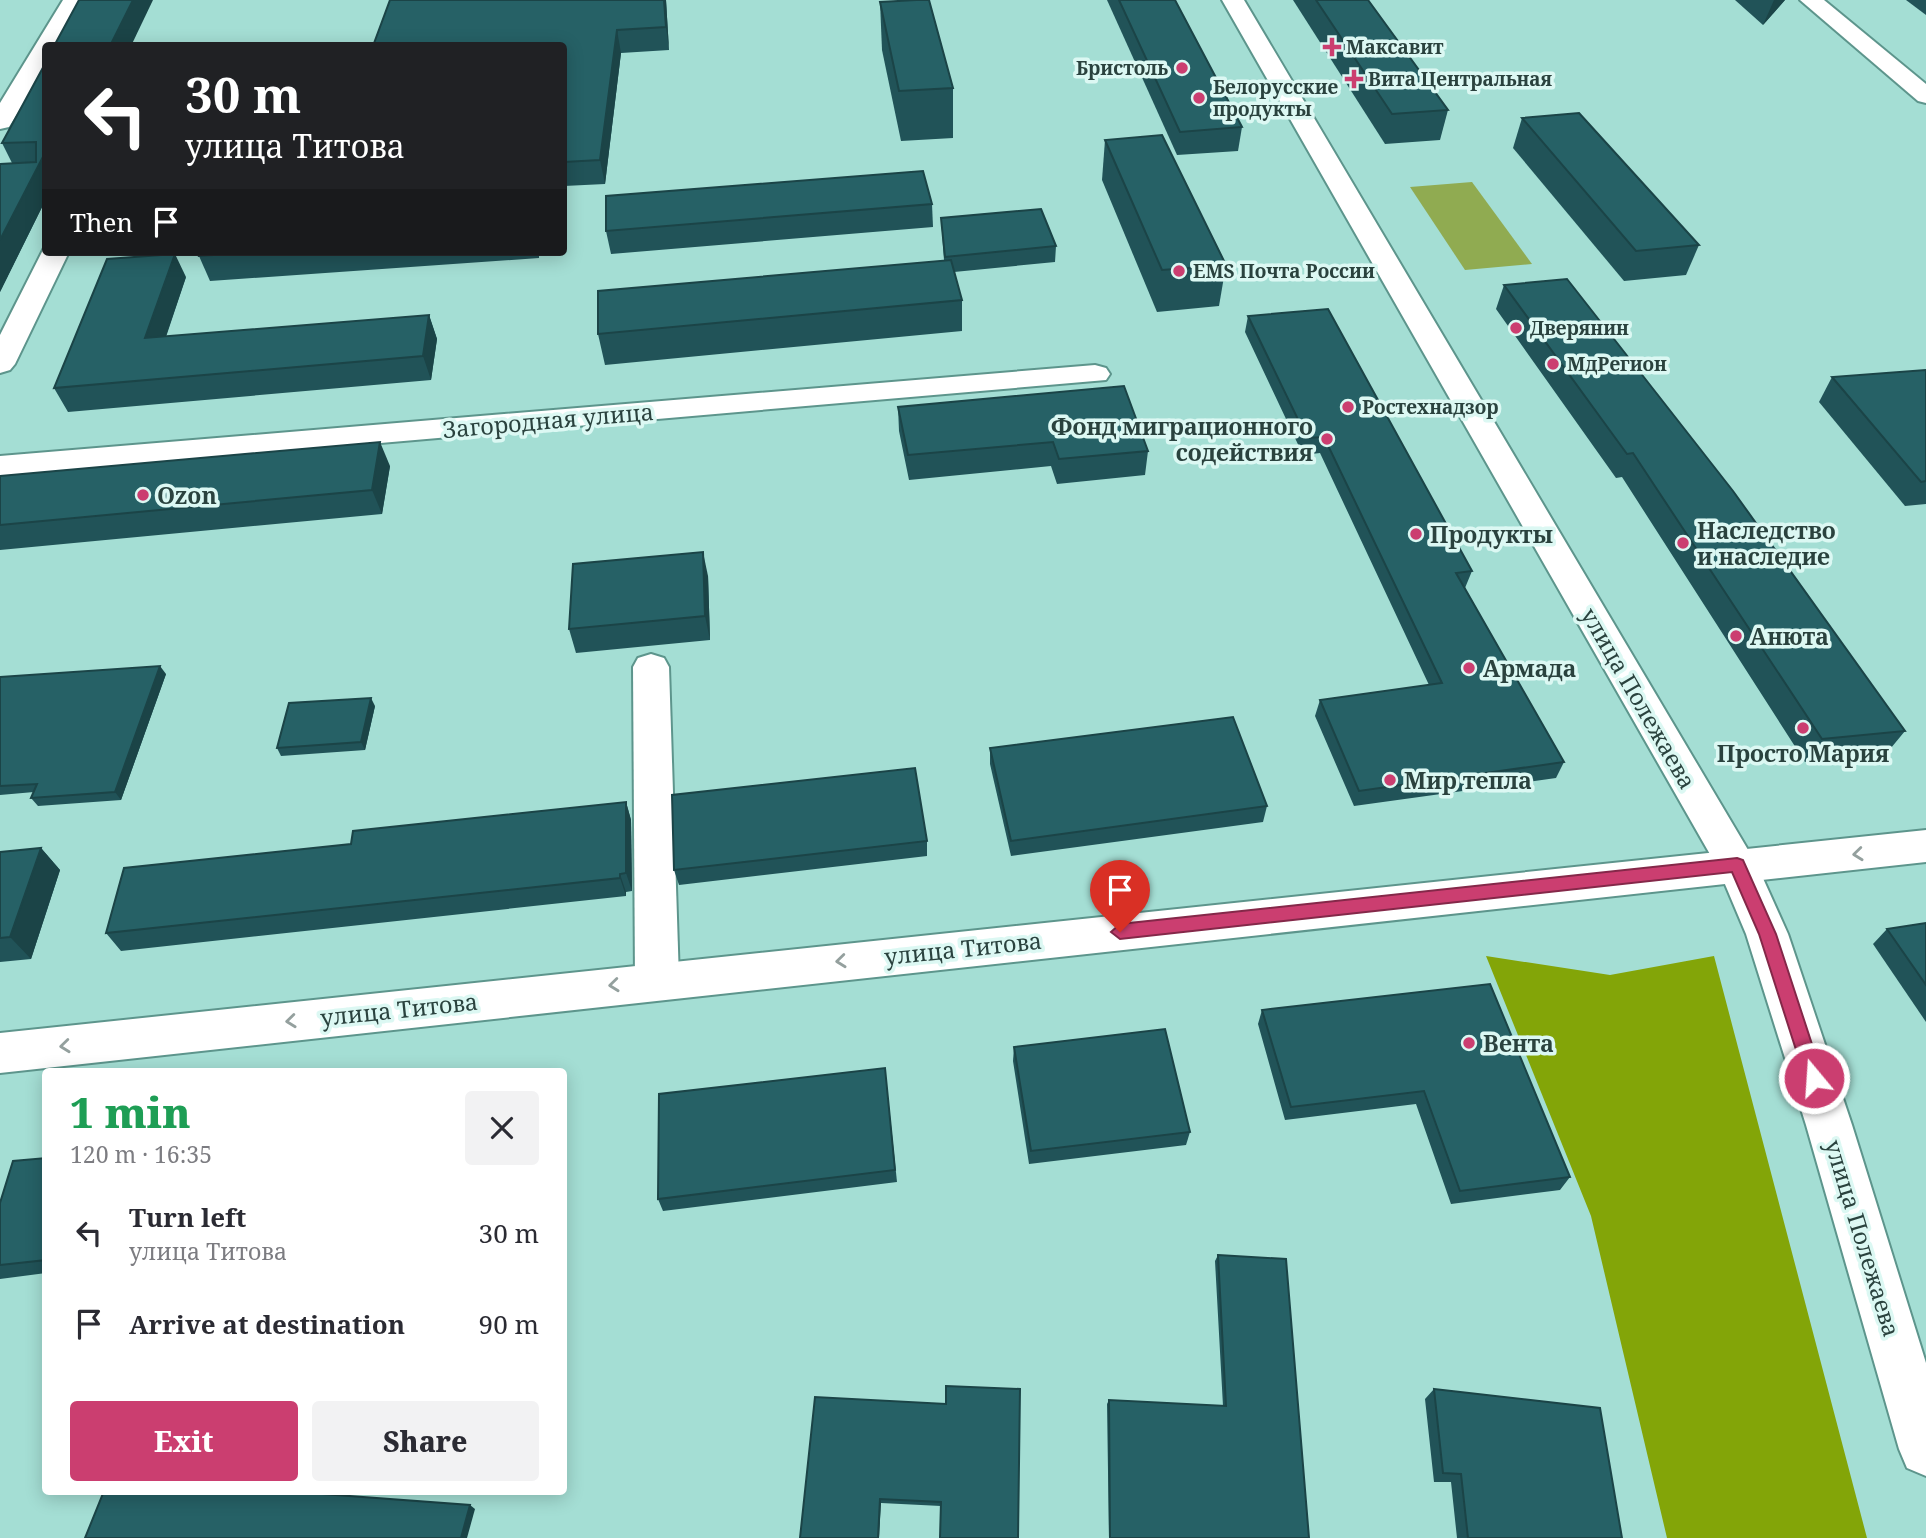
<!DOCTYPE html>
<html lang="en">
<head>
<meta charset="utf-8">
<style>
  :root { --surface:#fff; --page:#f2f2f3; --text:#2b2b33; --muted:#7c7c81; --accent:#cb3e70 }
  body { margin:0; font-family:"Noto Serif",serif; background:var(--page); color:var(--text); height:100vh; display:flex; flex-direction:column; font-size:26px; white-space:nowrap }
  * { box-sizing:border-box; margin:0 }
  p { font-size:23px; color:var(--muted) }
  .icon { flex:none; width:38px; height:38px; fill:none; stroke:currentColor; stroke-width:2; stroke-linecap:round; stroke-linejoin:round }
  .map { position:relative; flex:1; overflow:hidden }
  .drawer { position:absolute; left:42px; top:1068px; width:525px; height:427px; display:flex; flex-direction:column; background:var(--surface); border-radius:7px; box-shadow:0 4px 18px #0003 }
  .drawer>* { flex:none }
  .hud { position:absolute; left:42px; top:42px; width:525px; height:214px; border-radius:7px; box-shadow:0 4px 18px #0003; background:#202124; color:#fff; overflow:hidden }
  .pin { position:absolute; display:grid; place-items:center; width:60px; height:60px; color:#fff; margin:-72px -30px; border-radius:50% 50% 50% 0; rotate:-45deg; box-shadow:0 0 7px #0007 }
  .pin .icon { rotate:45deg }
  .me { position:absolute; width:77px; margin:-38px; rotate:342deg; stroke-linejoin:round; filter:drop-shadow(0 0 5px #0008) }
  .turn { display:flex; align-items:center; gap:24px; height:147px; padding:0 28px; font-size:32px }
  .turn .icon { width:91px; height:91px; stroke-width:2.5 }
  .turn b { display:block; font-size:49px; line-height:60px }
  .then { display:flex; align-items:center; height:66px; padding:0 28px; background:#0003; gap:14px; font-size:26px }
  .round { display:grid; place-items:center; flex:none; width:74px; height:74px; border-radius:7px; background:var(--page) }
  .summary { display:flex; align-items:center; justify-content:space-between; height:119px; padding:0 28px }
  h1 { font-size:42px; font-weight:800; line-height:52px; color:#1e9e55 }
  .cta { display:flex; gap:14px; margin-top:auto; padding:14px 28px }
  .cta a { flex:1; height:80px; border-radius:7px; background:var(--accent); color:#fff; font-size:28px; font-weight:800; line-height:80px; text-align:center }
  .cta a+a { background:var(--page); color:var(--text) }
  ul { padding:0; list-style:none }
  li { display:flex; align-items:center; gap:21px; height:91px; padding:0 28px }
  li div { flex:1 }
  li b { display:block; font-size:26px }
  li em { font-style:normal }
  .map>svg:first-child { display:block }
  .green { fill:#90ab51 }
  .forest { fill:#83a508 }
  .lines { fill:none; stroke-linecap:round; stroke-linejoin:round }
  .minor-casing { stroke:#5d958c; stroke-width:4 }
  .secondary-casing { stroke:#5d958c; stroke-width:4 }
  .primary-casing { stroke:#5d958c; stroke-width:4 }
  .minor { fill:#fff; fill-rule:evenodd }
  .secondary { fill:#fff; fill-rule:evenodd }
  .primary { fill:#fff; fill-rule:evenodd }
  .wall { fill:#215358 }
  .shaded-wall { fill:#1b4447 }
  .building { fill:#266166; stroke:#1b4447; stroke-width:2 }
  .oneway { stroke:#94a09e }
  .route { fill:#cb3e70; stroke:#842849; stroke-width:2 }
  .poi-dot { fill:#cb3e70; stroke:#dcf8f3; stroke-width:2.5 }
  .labels { text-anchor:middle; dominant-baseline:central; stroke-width:7; stroke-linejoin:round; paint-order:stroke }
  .far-poi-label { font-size:19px; font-weight:bold; fill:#2a423e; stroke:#dcf8f3; text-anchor:start }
  .street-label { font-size:23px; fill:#2a423e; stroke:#dcf8f3 }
  .poi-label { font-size:23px; font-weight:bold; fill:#2a423e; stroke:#dcf8f3; text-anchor:start }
</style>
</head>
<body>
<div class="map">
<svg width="1926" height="1538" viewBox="0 0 1926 1538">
  <rect width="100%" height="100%" fill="#a4ded4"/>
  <!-- green -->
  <path class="green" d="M1472 182 1532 264 1465 270 1410 187Z"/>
  <!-- forest -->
  <path class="forest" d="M1486 956 1610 975 1714 956 1867 1538H1667L1591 1216Z"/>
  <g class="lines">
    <!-- minor casing -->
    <g class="minor-casing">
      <g id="minor">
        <path d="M63 0H85L58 46H46V67L9 127 0 129V103Z"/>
        <path d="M1800 0H1824L1926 84V103L1918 101Z"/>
        <path d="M45 246 46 252H69L15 364 10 370 0 373V335Z"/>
        <path d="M1095 365 1106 368 1110 374 1106 380 0 476V456Z"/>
        <path d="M651 654 664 658 669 667 679 980 672 993 657 999 642 993 635 980 633 667 638 658Z"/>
      </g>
    </g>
    <!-- secondary casing -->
    <g class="secondary-casing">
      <path id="secondary" d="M1926 830V862L0 1073V1033Z"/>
    </g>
    <!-- primary casing -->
    <g class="primary-casing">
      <path id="primary" d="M1222 0H1244L1757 865 1788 934 1852 1125 1926 1363V1476L1907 1468 1899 1449 1806 1125 1746 934 1719 870Z"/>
    </g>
    <!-- minor -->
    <use href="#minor" class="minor"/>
    <!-- secondary -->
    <use href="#secondary" class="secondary"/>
    <!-- primary -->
    <use href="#primary" class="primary"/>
  </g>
  <!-- wall -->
  <g class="wall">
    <path d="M390 0H666L669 50 621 53 605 184 564 186V46Z"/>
    <path d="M1107 0H1175L1242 127 1238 151 1177 155Z"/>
    <path d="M1293 0H1368L1448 110 1440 140 1385 144Z"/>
    <path d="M1735 0H1785L1763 25Z"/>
    <path d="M1906 0H1926V15Z"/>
    <path d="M880 2 953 88V138L901 141 882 50Z"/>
    <path d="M46 62V199L0 292 12 163 2 143Z"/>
    <path d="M1522 118 1699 245 1686 275 1624 281 1513 148Z"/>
    <path d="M1105 140 1226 265 1219 306 1157 312 1102 180Z"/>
    <path d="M932 204 933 227 611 254 606 231Z"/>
    <path d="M941 218 1056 246 1055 262 954 272 962 300V331L605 365 598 334 944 260Z"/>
    <path d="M200 252H539V258L210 281 199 256Z"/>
    <path d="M186 277 166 337 429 315 437 339 431 380 68 412 54 388Z"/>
    <path d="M1504 285 1905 731 1886 754 1805 762 1622 477 1616 478 1496 309Z"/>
    <path d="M1248 316 1472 571 1465 588 1564 762 1556 778 1354 806 1315 716 1320 700 1429 685 1320 453 1303 455 1245 332Z"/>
    <path d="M1926 370V504L1905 506 1819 402 1832 377Z"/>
    <path d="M898 407 1148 451 1145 475 1057 484 1051 466 909 480 899 431Z"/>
    <path d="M390 466 382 514 0 550V476Z"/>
    <path d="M708 576 710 640 576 653 569 629Z"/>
    <path d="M166 674 121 800 38 806 31 798 34 792 0 795V677Z"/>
    <path d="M375 706 365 750 281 756 277 748Z"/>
    <path d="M990 748 1267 806 1263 822 1011 856 990 764Z"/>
    <path d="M626 802 631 820 632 891 626 892V896L121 951 106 933 351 844Z"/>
    <path d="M927 841V856L679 885 674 870Z"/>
    <path d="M41 848 60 870 31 959 0 962V852Z"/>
    <path d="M1926 923V1022L1873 944 1887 929Z"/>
    <path d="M1490 984 1570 1177 1560 1190 1451 1204 1416 1104 1285 1120 1258 1024 1262 1010Z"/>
    <path d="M1014 1047 1190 1132 1186 1145 1029 1164 1013 1061Z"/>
    <path d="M885 1068 897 1182 663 1211 658 1199Z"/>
    <path d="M46 1158V1273L0 1279V1203Z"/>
    <path d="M1218 1255 1309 1538H1109L1107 1404 1109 1400 1223 1406 1215 1261Z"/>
    <path d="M1434 1389 1622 1538H1457L1451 1482H1434L1425 1399Z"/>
    <path d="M946 1404 941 1506 881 1503 800 1538Z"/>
  </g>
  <!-- shaded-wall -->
  <g class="shaded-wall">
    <path d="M133 0H153L131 46H110Z"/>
    <path d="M664 0H666L669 50 666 27Z"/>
    <path d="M1774 0H1785L1763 25Z"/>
    <path d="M617 30 621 53 605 184 600 160Z"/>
    <path d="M46 151V199L0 292V240Z"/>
    <path d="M175 254 186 277 157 362 145 338Z"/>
    <path d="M429 315 437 339 431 380 423 356Z"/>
    <path d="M380 442 390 466 382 514 372 490Z"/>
    <path d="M703 552 708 576 710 640 705 616Z"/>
    <path d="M160 666 166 674 121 800 115 792Z"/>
    <path d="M371 698 375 706 365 750 361 742Z"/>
    <path d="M626 802 631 820 632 891 626 873Z"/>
    <path d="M41 848 60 870 31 959 10 937Z"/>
    <path d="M620 874 626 892V896L620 878Z"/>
    <path d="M880 1499 881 1503 879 1538H878Z"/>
    <path d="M470 1505 475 1509 467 1538H461Z"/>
  </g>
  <!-- building -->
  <g class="building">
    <path d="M79 0H133L110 46H54Z"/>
    <path d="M390 0H664L666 27 617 30 600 160 564 162V46H373Z"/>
    <path d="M916 0H929L953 88 899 91 880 2Z"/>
    <path d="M1119 0H1175L1242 127 1180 132Z"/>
    <path d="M1316 0H1368L1448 110 1392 114Z"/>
    <path d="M286 44 285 46H246Z"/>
    <path d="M46 62V151L0 240V164L36 162V142L2 143Z"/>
    <path d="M1579 113 1699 245 1636 251 1522 118Z"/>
    <path d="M1162 135 1226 265 1162 270 1105 140Z"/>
    <path d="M923 171 932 204 606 231V196Z"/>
    <path d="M1041 209 1056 246 945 257 941 218Z"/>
    <path d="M200 252H262L199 256Z"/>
    <path d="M175 254 145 338 429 315 423 356 54 388 107 259Z"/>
    <path d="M951 260 962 300 598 334V291Z"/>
    <path d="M1567 279 1733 491 1905 731 1822 739 1633 453 1627 454 1504 285Z"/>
    <path d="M1328 309 1472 571 1456 573 1564 762 1359 791 1320 700 1442 683 1324 437 1307 438 1248 316Z"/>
    <path d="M1926 370V481L1921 482 1832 377Z"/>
    <path d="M1124 386 1148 451 1059 459 1053 442 908 455 898 407Z"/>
    <path d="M380 442 372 490 0 525V476Z"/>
    <path d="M703 552 705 616 569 629 573 564Z"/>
    <path d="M160 666 115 792 31 798 37 784 0 786V677Z"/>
    <path d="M371 698 361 742 277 748 289 703Z"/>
    <path d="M1233 717 1267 806 1011 841 990 748Z"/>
    <path d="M915 768 927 841 674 870 672 795Z"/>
    <path d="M626 802V873L620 874V878L106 933 124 868 351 844 353 831Z"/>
    <path d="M41 848 10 937 0 938V852Z"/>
    <path d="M1926 923V985L1887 929Z"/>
    <path d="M1490 984 1570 1177 1460 1191 1424 1091 1291 1107 1262 1010Z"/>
    <path d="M1165 1029 1190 1132 1031 1151 1014 1047Z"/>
    <path d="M885 1068 895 1170 658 1199 659 1094Z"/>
    <path d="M46 1158V1260L0 1265V1203L13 1161Z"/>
    <path d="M1218 1255 1286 1259 1309 1538H1110L1109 1400 1226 1406Z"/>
    <path d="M946 1386 1020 1389 1018 1538H940L941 1502 880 1499 878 1538H800L815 1397 946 1404Z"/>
    <path d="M1434 1389 1600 1408 1622 1538H1468L1461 1474 1443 1473Z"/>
    <path d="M104 1491H282L470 1505 461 1538H85Z"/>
  </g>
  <!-- one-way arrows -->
  <defs><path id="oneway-chevron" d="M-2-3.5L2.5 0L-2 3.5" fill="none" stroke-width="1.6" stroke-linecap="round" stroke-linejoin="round" transform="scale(1.75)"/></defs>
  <g class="oneway">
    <use href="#oneway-chevron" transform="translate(1858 854) rotate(174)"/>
    <use href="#oneway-chevron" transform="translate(841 961) rotate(174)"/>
    <use href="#oneway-chevron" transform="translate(614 985) rotate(174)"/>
    <use href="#oneway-chevron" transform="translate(291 1021) rotate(174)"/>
    <use href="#oneway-chevron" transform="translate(65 1046) rotate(174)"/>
  </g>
  <!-- route -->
  <path class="route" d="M1737 858 1743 860 1776 934 1823 1078 1820 1084 1814 1086 1807 1084 1805 1078 1759 934 1732 872 1120 939 1111 932 1120 924Z"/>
  <!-- markers -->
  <g class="poi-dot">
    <path d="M1328.5 36.5h7v7h7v7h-7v7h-7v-7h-7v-7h7z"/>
    <circle cx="1182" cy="68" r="7"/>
    <path d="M1350.5 68.5h7v7h7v7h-7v7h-7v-7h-7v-7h7z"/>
    <circle cx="1199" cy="98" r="7"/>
    <circle cx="1179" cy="271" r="7"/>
    <circle cx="1516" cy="328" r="7"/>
    <circle cx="1553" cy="364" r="7"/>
    <circle cx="1348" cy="407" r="7"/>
    <circle cx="1327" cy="439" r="7"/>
    <circle cx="143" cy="495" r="7"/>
    <circle cx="1416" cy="534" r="7"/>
    <circle cx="1683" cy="543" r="7"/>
    <circle cx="1736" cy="636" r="7"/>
    <circle cx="1469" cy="668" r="7"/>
    <circle cx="1803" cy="728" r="7"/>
    <circle cx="1390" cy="780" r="7"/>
    <circle cx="1469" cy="1043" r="7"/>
  </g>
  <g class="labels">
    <!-- far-poi labels -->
    <g class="far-poi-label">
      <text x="1346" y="47">Максавит</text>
      <text x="1168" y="68" text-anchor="end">Бристоль</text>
      <text x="1368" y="79">Вита Центральная</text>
      <text x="1213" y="87">Белорусские<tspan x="1213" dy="22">продукты</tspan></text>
      <text x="1193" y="271">EMS Почта России</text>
      <text x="1530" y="328">Дверянин</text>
      <text x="1567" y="364">МдРегион</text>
      <text x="1362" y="407">Ростехнадзор</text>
    </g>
    <!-- street labels -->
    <g class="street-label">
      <text transform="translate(548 420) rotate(-5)">Загородная улица</text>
      <text transform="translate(1639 698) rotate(60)">улица Полежаева</text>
      <text transform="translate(963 948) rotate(-6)">улица Титова</text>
      <text transform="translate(399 1009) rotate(-6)">улица Титова</text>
      <text transform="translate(1863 1238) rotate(73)">улица Полежаева</text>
    </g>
    <!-- poi labels -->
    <g class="poi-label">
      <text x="1313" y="426" text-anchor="end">Фонд миграционного<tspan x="1313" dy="26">содействия</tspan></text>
      <text x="157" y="495">Ozon</text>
      <text x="1697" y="530">Наследство<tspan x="1697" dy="26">и наследие</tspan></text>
      <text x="1430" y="534">Продукты</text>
      <text x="1750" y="636">Анюта</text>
      <text x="1483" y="668">Армада</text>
      <text x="1803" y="753" text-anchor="middle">Просто Мария</text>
      <text x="1404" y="780">Мир тепла</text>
      <text x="1483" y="1043">Вента</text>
    </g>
  </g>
</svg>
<div class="pin" style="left:1120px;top:932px;background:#d93025"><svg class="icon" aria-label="arrive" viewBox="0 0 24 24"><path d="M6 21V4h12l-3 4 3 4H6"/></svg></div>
<svg class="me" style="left:1814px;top:1078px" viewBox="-20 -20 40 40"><circle r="17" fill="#cb3e70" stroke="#fff" stroke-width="3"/><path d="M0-11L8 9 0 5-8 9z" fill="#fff"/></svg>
<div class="hud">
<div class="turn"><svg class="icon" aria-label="left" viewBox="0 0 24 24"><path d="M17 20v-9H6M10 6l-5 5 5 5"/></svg><div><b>30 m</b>улица Титова</div></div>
<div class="then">Then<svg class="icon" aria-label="arrive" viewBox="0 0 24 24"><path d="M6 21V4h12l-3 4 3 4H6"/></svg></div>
</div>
<section class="drawer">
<div class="summary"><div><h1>1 min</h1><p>120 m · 16:35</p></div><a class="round"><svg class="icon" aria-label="close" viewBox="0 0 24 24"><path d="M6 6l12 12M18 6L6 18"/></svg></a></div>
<ul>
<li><svg class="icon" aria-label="left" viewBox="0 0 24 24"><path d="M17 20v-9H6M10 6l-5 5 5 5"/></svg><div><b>Turn left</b><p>улица Титова</p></div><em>30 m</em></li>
<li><svg class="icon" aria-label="arrive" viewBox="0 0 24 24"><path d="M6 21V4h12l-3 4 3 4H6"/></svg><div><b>Arrive at destination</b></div><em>90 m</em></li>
</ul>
<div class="cta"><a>Exit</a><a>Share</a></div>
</section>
</div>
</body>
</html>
